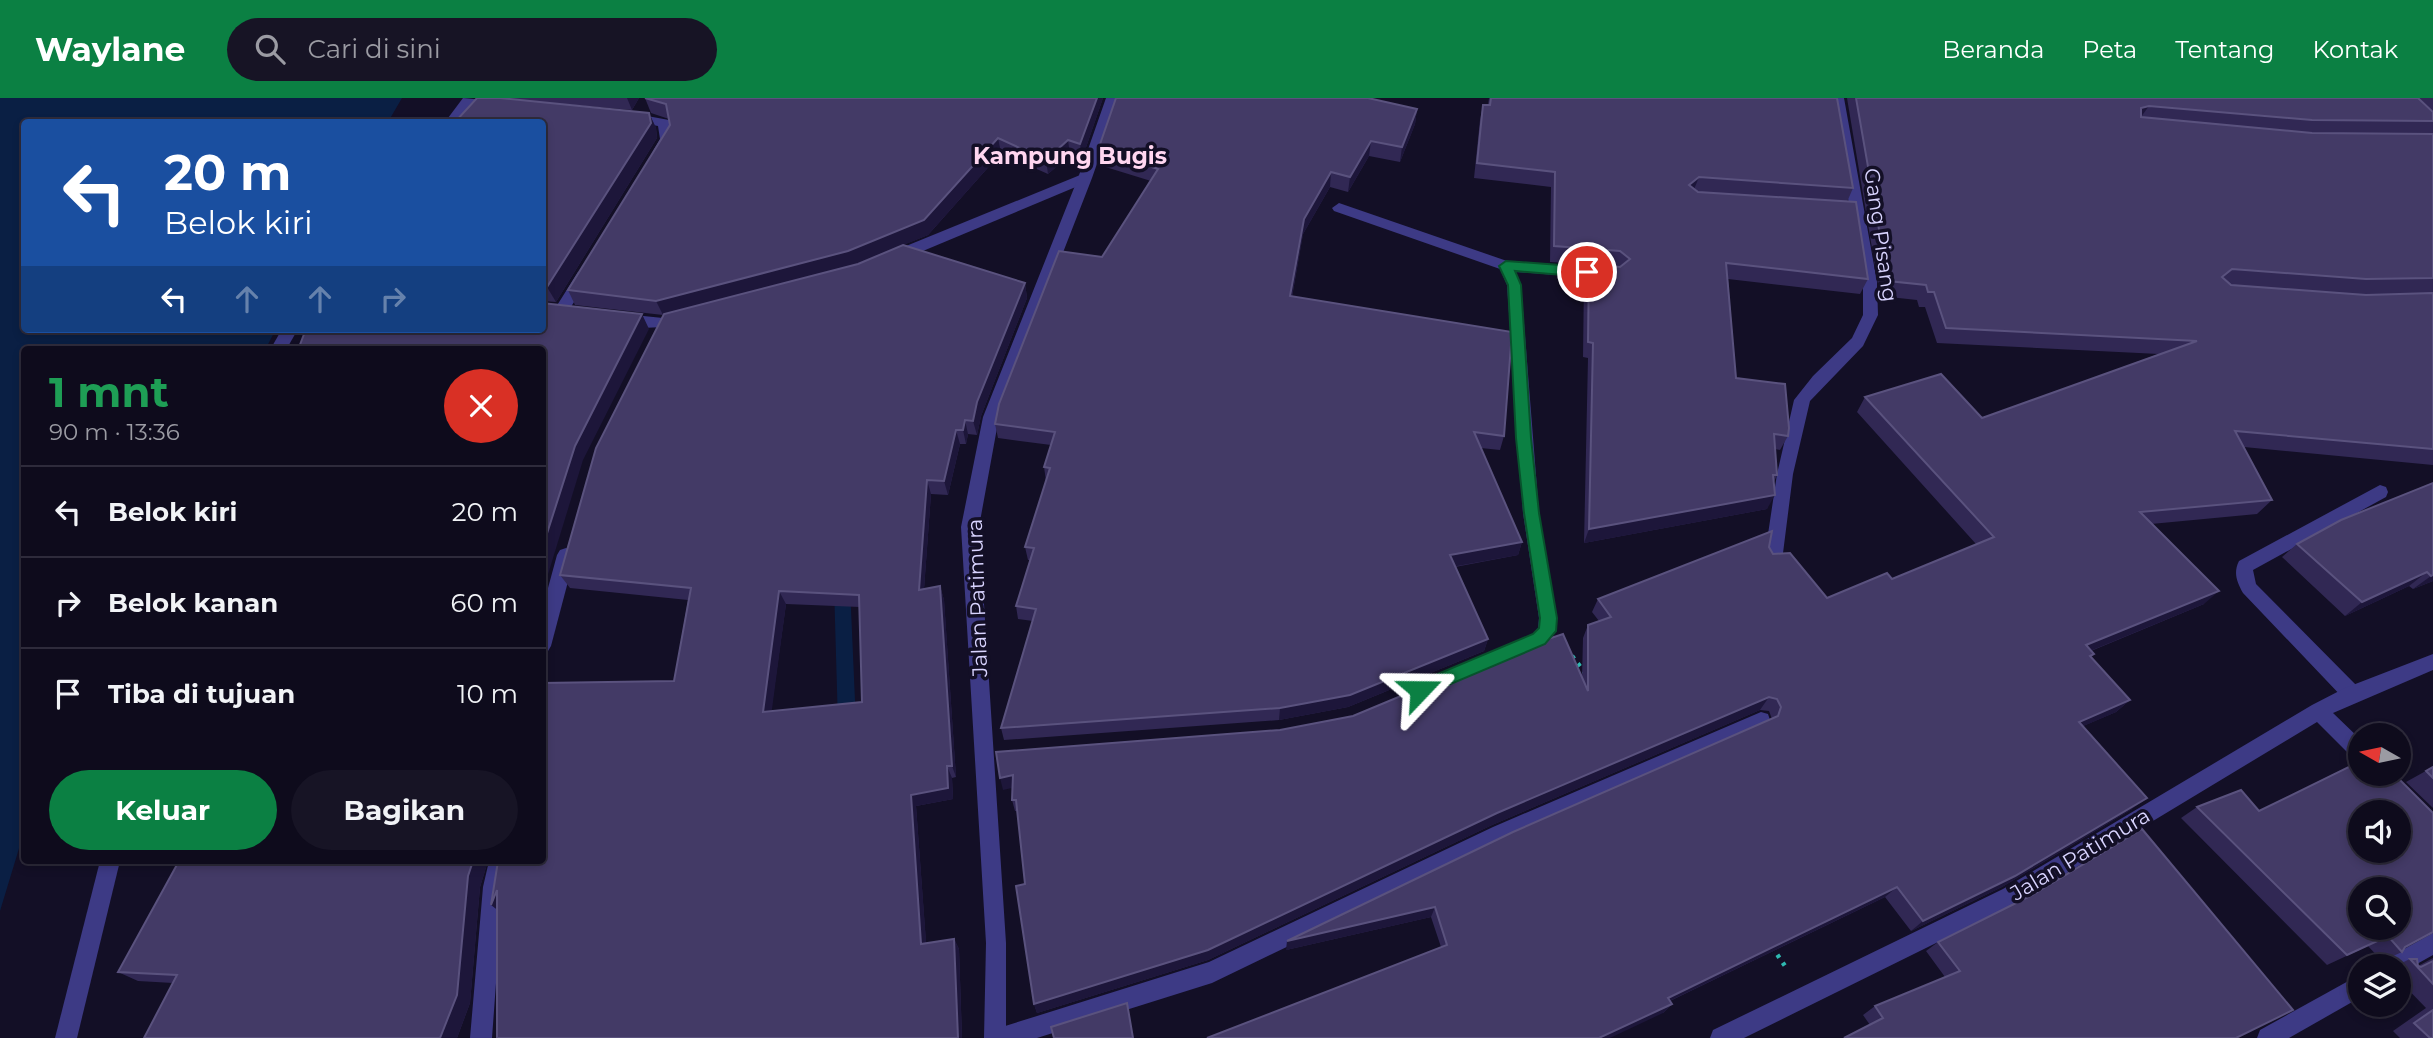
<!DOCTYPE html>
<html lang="id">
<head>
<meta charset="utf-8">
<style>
  :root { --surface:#0e0b1c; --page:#171425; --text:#f1f3f6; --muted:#9b9ba3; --line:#2e2b3b; --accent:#0b8043 }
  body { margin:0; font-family:Montserrat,sans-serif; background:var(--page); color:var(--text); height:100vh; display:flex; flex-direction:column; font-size:26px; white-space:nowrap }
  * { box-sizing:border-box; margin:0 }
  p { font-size:23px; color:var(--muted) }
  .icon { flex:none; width:38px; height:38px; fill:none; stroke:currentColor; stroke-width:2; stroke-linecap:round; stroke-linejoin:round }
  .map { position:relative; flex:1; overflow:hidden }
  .sheet { position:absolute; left:21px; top:248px; width:525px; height:518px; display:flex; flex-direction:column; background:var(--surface); border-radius:7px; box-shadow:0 4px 10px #0003,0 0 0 2px var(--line) }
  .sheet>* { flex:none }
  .guide { position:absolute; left:21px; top:21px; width:525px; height:214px; border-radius:7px; box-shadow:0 4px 10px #0003,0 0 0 2px var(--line); background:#1a4fa0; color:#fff; overflow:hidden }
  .needle { width:46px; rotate:279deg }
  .controls { position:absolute; left:2348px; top:625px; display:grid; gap:14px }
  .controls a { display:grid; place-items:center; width:63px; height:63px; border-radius:50%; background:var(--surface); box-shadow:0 4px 10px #0003,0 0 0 2px var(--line); font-size:35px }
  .pin { position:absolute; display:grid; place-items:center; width:60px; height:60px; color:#fff; margin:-30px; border:4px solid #fff; border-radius:50%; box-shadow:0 2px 7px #0007 }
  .me { position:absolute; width:77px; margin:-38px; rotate:67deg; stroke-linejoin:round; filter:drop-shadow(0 0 5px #0008) }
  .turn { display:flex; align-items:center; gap:24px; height:147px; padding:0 28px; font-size:32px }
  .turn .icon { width:91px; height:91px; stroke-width:2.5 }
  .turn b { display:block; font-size:49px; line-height:60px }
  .lanes { display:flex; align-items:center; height:66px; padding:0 28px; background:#0003; justify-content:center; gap:35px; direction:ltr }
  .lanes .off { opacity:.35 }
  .round { display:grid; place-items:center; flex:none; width:74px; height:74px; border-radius:37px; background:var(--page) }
  .overview { display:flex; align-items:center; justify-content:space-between; height:119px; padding:0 28px }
  h1 { font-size:42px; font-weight:700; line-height:52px; color:#1e9e55 }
  .cta { display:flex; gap:14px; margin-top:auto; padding:14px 28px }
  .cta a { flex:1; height:80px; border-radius:42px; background:var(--accent); color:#fff; font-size:28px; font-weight:700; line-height:80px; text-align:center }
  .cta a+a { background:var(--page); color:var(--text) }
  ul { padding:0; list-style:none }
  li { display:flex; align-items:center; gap:21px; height:91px; padding:0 28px; border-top:2px solid var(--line) }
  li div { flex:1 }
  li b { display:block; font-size:26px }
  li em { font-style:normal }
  header { display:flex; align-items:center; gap:42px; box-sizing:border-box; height:98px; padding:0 35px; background:var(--accent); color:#fff }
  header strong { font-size:33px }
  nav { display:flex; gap:38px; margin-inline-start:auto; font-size:24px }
  .search { width:490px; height:63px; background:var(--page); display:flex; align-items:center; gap:18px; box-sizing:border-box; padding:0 24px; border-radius:38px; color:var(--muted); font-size:26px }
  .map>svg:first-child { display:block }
  .water { fill:#0a1f44 }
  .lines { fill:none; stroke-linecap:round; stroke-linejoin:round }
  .stream { fill:#0a1f44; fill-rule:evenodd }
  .path { stroke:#2fb8b0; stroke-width:4.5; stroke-dasharray:3.5 6; stroke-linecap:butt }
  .service { fill:#3d3a85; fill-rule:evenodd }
  .minor { fill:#3d3a85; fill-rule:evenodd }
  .tertiary { fill:#3d3a85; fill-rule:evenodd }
  .wall { fill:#312854; fill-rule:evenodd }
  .shaded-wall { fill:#1d163a }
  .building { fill:#433a66; stroke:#5a527e; stroke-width:2; fill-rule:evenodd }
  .route { fill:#0b8043; stroke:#07532c; stroke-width:2 }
  .labels { text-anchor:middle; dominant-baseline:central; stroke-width:7; stroke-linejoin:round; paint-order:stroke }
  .street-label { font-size:21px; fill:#d9d4ff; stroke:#130f26 }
  .far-district-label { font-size:23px; font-weight:bold; fill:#ffd6f0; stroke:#130f26 }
</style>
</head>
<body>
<header>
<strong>Waylane</strong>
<div class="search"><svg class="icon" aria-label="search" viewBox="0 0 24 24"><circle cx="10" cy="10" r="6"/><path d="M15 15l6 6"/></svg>Cari di sini</div>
<nav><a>Beranda</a><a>Peta</a><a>Tentang</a><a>Kontak</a></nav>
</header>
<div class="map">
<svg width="2433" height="940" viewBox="0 0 2433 940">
  <rect width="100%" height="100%" fill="#130f26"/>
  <!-- water -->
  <path class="water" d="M0 0H402L388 24H24V231H276L265 252H24V734L0 813Z"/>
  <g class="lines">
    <!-- stream -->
    <path class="stream" d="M842 481 848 483 850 488 856 626 853 631 847 634 841 631 838 626 834 488 836 483Z"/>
    <!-- path -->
    <g class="path">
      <path d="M1572 558 1586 576"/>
      <path d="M1772 849 1785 868"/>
    </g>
    <!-- service -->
    <path class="service" d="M1761 614 1768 616 1770 622 1768 628 1507 743 1212 885 1037 940H991L994 932 1002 929 1209 864 1493 729Z"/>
    <!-- minor -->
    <g class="minor">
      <path d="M463 0 495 3 502 7 495 11 470 9 458 24H445Z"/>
      <path d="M1830 0H1844L1877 184 1878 217 1863 248 1810 303 1793 376 1782 463 1779 468H1767L1764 463 1777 376 1794 302 1813 278 1852 240 1863 217V184Z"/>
      <path d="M631 15 669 22 674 41 664 58 659 59 652 55 660 41 658 28 626 22V16Z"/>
      <path d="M1085 75 1090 77V83L899 163 894 164 887 159 889 155Z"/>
      <path d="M1339 105 1507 163 1607 171 1614 176 1607 181 1516 174 1521 187 1539 415 1557 520 1556 533 1545 546 1488 571 1482 569 1479 563 1482 557 1533 536 1538 530 1539 520 1523 415 1507 187 1500 171 1334 113 1332 110Z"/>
      <path d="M583 173 590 178 566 217H556L553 213 556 209 578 174Z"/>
      <path d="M683 215 688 216 691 220 688 224C672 229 628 235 616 221L624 216 663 220Z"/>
      <path d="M282 231H298L286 252H270Z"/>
      <path d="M2380 387 2386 389 2388 394 2386 399 2253 472 2256 486 2359 590 2361 596 2359 602 2352 604 2345 602 2243 495C2237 484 2233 475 2239 463Z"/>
      <path d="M566 450 572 452 575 457 551 548 548 553 542 556V512L557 457 560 452Z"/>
      <path d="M100 763H120L77 940H55Z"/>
      <path d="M489 763H509L503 789 492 940H470L483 789Z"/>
      <path d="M2433 835V857L2399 876V868H2382L2386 861Z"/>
      <path d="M2361 876V899L2289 940H2257L2260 932Z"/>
    </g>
    <!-- tertiary -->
    <g class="tertiary">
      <path d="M1106 0H1120L1092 80 999 319 979 429 1006 845V940H984L986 845 961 429 983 319 1078 80Z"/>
      <path d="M2433 556V572L2333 615 2361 642V664L2354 661 2317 624 2017 805 1744 940H1710L1713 932 2003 791 2312 607 2345 590Z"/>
    </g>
  </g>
  <!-- wall -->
  <g class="wall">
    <path d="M477 0H639L632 12 551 5 649 15 656 30 657 40 556 204 542 203V24Z"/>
    <path d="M645 0H1103L1082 61 1070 57 1048 76 1001 55 928 137 855 166 1025 185 1027 200 981 318 977 337 968 336 966 346H960L948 397 931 396 924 491 940 488 944 502 956 679 952 680 953 701 916 708 926 845 954 841 959 851 962 940H497L674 583 688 502 570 490 560 477 663 217 575 207 568 192 670 27 669 21 651 15ZM786 506 860 509 862 604 771 613Z"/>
    <path d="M1116 0H1369V1L1417 11 1415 26 1400 64 1369 58 1348 94 1330 89 1303 136 1292 199 1504 338 1500 352 1481 350 1522 444 1518 457 1455 469 1488 541 1484 553 1348 609 1279 622 1004 642 1001 630 1033 523 1018 521 1016 508 1030 462H1028L1025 449 1046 383 1044 369 1051 347 998 340 995 326 1151 83 1099 67 1098 52Z"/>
    <path d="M1489 0H1837L1853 90 1847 104 1868 181 1860 196 1728 181 1736 280 1788 338 1780 352 1775 351 1777 377 1774 384 1767 411 1584 445 1588 260 1583 259 1584 181 1589 166 1550 164 1551 89 1474 80 1480 22 1483 7H1488Z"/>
    <path d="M1847 0H2433V195L2360 196 2433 195V367L2244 349 2272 402 2257 416 2151 426 2204 506 2091 553 2094 556 2091 559 2130 602 2116 614 2083 628 2132 711 2002 789 1911 833 1885 799 1670 903 1672 906 1663 915 1441 849 1431 819 1286 852 1772 621 1769 613 1760 612 1492 727 1208 862 1037 915 1034 906 1025 786 1017 713H1015L1012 702V690L1003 692 1280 632 1582 580 1583 540 1588 527 1599 523 1592 514 1598 501 1769 449 1773 456 1827 500 1892 481 1976 446 1857 314 1865 299 1982 320 2159 256 1937 245 1925 209H1919L1917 202 1880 198Z"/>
    <path d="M2433 385V483L2413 491 2409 488 2345 518 2282 459 2297 446Z"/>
    <path d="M2433 669V710L2406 684Z"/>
    <path d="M2197 709 2259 713 2405 849 2402 854 2382 863 2368 848 2327 867 2181 720Z"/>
    <path d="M179 763H488L480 789 470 905 457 940H144L173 885 138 883 118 874Z"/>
    <path d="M1938 844 2236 940 1870 927 1863 917 1875 908 1945 879 1926 853Z"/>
    <path d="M2433 860V940H2400L2393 933 2426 910 2399 882V868H2395L2410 861 2418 868Z"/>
  </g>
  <!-- shaded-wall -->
  <g class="shaded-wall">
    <path d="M627 0H639L632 12Z"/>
    <path d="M1097 0H1103L1082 61 1080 46Z"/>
    <path d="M2149 8 2138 23 2141 10Z"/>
    <path d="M1417 11 1415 26 1400 64 1402 49Z"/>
    <path d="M649 15 656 30 657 40 556 204 547 189Z"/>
    <path d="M998 40 1001 55 928 137 852 168 663 217 656 203Z"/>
    <path d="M1068 42 1070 57 1048 76 1046 62Z"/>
    <path d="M1371 43 1369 58 1348 94 1350 79Z"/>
    <path d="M1331 74 1330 89 1303 136 1289 213 1290 198 1304 121Z"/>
    <path d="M1699 79 1693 94 1689 87Z"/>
    <path d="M1025 185 1027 200 981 318 977 337 973 323 977 304Z"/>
    <path d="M642 216 649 231 583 362 542 496V451L575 348Z"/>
    <path d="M965 322 968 336 966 346 963 332Z"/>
    <path d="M956 332 960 346 948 397 944 383Z"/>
    <path d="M927 382 931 396 923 505 919 492Z"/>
    <path d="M1775 397 1767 411 1584 445 1589 431Z"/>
    <path d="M1522 444 1518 457 1446 470 1450 457Z"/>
    <path d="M2427 474 2409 488 2345 518 2362 504Z"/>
    <path d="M2433 477V483L2413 491 2431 478Z"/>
    <path d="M940 488 944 502 956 679 952 668Z"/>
    <path d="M779 493 786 506 770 626 763 614Z"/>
    <path d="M2219 493 2204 506 2073 560 2086 547Z"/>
    <path d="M1488 541 1484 553 1348 609 1279 622 1280 610Z"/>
    <path d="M1769 599 1760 612 1492 727 1208 862 1037 915 1034 906 1497 715Z"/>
    <path d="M2130 602 2116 614 2065 636 2079 624Z"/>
    <path d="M947 668 952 680 953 701 916 708 927 856 921 846 911 697Z"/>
    <path d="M1013 677 1016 689 1003 692 1000 680Z"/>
    <path d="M2147 700 2132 711 2002 789 1911 833 1923 823Z"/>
    <path d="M473 763H488L480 789 470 905 457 940H440L468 778Z"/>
    <path d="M1897 789 1885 799 1659 908 1668 900Z"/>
    <path d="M497 792 504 817 491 807Z"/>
    <path d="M1435 809 1431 819 1286 852 1287 843Z"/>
    <path d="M954 841 959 851 962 940H958Z"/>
    <path d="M1672 906 1663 915 1610 940H1599Z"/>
  </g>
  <!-- building -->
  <g class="building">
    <path d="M477 0H500L649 15 651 25 547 189H542V24H455Z"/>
    <path d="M645 0H1097L1080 46 1068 42 1046 62 998 40 924 122 848 153 656 203 568 192 670 27 666 6Z"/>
    <path d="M1116 0H1368L1417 11 1402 49 1371 43 1350 79 1331 74 1304 121 1290 198 1512 234 1504 338 1474 334 1522 444 1450 457 1488 541 1350 597 1280 610 1001 630 1036 511 1016 508 1034 450 1025 449 1050 370 1044 369 1055 334 995 326 999 306 1059 153 1102 159 1158 71 1098 52Z"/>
    <path d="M1491 0H1837L1853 90 1699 79 1689 87 1698 94 1856 104 1868 181 1726 165 1736 280 1785 286 1789 330 1788 338 1774 336 1777 377H1773L1775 397 1589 431 1593 245 1588 244 1589 166 1620 169 1630 161 1620 153 1554 148 1555 74 1477 65 1483 7H1490Z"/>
    <path d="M1856 0H2418L2433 14V23L2312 22 2149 8 2141 10V19L2312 35 2433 36V180L2366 181 2232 171 2222 179 2231 187 2366 197 2433 195V351L2235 333 2272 402 2140 414 2219 493 2086 547 2094 556 2090 558 2130 602 2079 624 2147 700 2015 778 1923 823 1897 789 1668 900 1672 906 1599 940H1207L1447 847 1435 809 1287 843 1513 734 1778 618 1781 609 1777 601 1769 599 1497 715 1208 852 1034 906 1016 788 1025 786 1016 702H1012L1013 677 1000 680 996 654 1280 632 1353 618 1497 558 1563 536 1588 593V527L1611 519 1598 501 1772 433 1769 449 1773 456 1790 455 1827 500 1887 475 1892 481 1994 439 1865 299 1941 276 1982 320 2197 243 1946 230 1934 194H1928L1926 187 1888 183Z"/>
    <path d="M903 147 1025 185 977 304 973 323 965 322 963 332H956L944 383 927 382 919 492 940 488 952 668H947L948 690 911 697 921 846 954 841 958 940H497V792L491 807 498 763H542V585L674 583 691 490 560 477 596 350 664 216 858 166ZM779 493 859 497 862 604 763 614Z"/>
    <path d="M542 205 642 216 575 348 542 451V252H298L306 231H542Z"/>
    <path d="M2433 385V477L2431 478 2427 474 2362 504 2297 446 2341 422Z"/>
    <path d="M2361 663V676H2394L2433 715V834L2405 849 2402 854 2388 838 2347 857 2197 709 2241 692 2259 713ZM2361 714H2399V752H2361ZM2361 791H2399V830H2361Z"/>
    <path d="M2433 669V680L2426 673Z"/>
    <path d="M2142 731 2293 912 2236 940H1844L1883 920 1875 908 1960 873 1938 844 2032 797Z"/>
    <path d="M179 763H473L468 778 457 897 440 940H144L177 877 118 874Z"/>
    <path d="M2410 861H2417L2418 868 2421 869 2433 863V886Z"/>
    <path d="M1127 905 1133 940H1054L1051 929Z"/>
    <path d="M2433 912V940H2430L2414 925Z"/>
  </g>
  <!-- route -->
  <path class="route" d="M1506 163 1587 169 1594 174 1587 179 1515 173 1521 187 1531 340 1539 415 1557 520 1556 533 1545 546 1420 599 1414 597 1412 592 1414 586 1533 536 1539 530 1540 520 1524 415 1516 340 1508 187 1499 168Z"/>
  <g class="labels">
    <!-- street labels -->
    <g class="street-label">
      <text transform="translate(1881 137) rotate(82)">Gang Pisang</text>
      <text transform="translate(977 500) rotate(-92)">Jalan Patimura</text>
      <text transform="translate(2080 756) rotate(-31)">Jalan Patimura</text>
    </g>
    <!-- far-district labels -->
    <g class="far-district-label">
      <text x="1070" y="58">Kampung Bugis</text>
    </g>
  </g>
</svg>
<div class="controls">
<a><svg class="needle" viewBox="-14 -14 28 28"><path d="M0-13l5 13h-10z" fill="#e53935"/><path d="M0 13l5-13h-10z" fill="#9b9ba3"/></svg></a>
<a><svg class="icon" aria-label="sound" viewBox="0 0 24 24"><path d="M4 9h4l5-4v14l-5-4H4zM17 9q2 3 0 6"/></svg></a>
<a><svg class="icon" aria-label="search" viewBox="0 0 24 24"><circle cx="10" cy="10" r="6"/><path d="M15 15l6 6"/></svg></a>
<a><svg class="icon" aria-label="layers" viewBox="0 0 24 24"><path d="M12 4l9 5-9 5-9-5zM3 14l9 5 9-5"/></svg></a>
</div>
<div class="pin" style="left:1587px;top:174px;background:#d93025"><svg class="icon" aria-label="arrive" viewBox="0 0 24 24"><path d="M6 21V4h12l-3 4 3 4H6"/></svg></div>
<svg class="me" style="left:1420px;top:592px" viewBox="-20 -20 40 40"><path d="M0-17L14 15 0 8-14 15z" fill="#0b8043" stroke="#fff" stroke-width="4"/></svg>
<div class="guide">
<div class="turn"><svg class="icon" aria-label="left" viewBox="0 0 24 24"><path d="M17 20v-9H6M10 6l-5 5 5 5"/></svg><div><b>20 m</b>Belok kiri</div></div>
<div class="lanes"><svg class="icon" aria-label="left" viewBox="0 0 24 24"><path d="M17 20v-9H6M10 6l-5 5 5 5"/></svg><svg class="icon off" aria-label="ahead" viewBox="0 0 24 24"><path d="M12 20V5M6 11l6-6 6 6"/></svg><svg class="icon off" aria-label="ahead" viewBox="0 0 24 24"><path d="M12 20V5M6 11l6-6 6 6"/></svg><svg class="icon off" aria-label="right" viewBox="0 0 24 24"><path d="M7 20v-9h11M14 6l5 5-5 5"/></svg></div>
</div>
<section class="sheet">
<div class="overview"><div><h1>1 mnt</h1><p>90 m · 13:36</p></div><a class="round" style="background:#d93025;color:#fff"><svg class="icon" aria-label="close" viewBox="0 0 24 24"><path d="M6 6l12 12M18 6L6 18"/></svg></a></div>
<ul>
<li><svg class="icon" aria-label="left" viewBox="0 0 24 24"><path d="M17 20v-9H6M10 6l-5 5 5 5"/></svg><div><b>Belok kiri</b></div><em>20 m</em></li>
<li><svg class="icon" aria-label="right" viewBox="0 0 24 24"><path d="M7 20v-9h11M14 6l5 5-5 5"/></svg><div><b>Belok kanan</b></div><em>60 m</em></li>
<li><svg class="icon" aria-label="arrive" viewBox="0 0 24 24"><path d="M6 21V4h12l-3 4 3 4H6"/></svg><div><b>Tiba di tujuan</b></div><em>10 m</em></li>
</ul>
<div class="cta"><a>Keluar</a><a>Bagikan</a></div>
</section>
</div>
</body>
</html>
